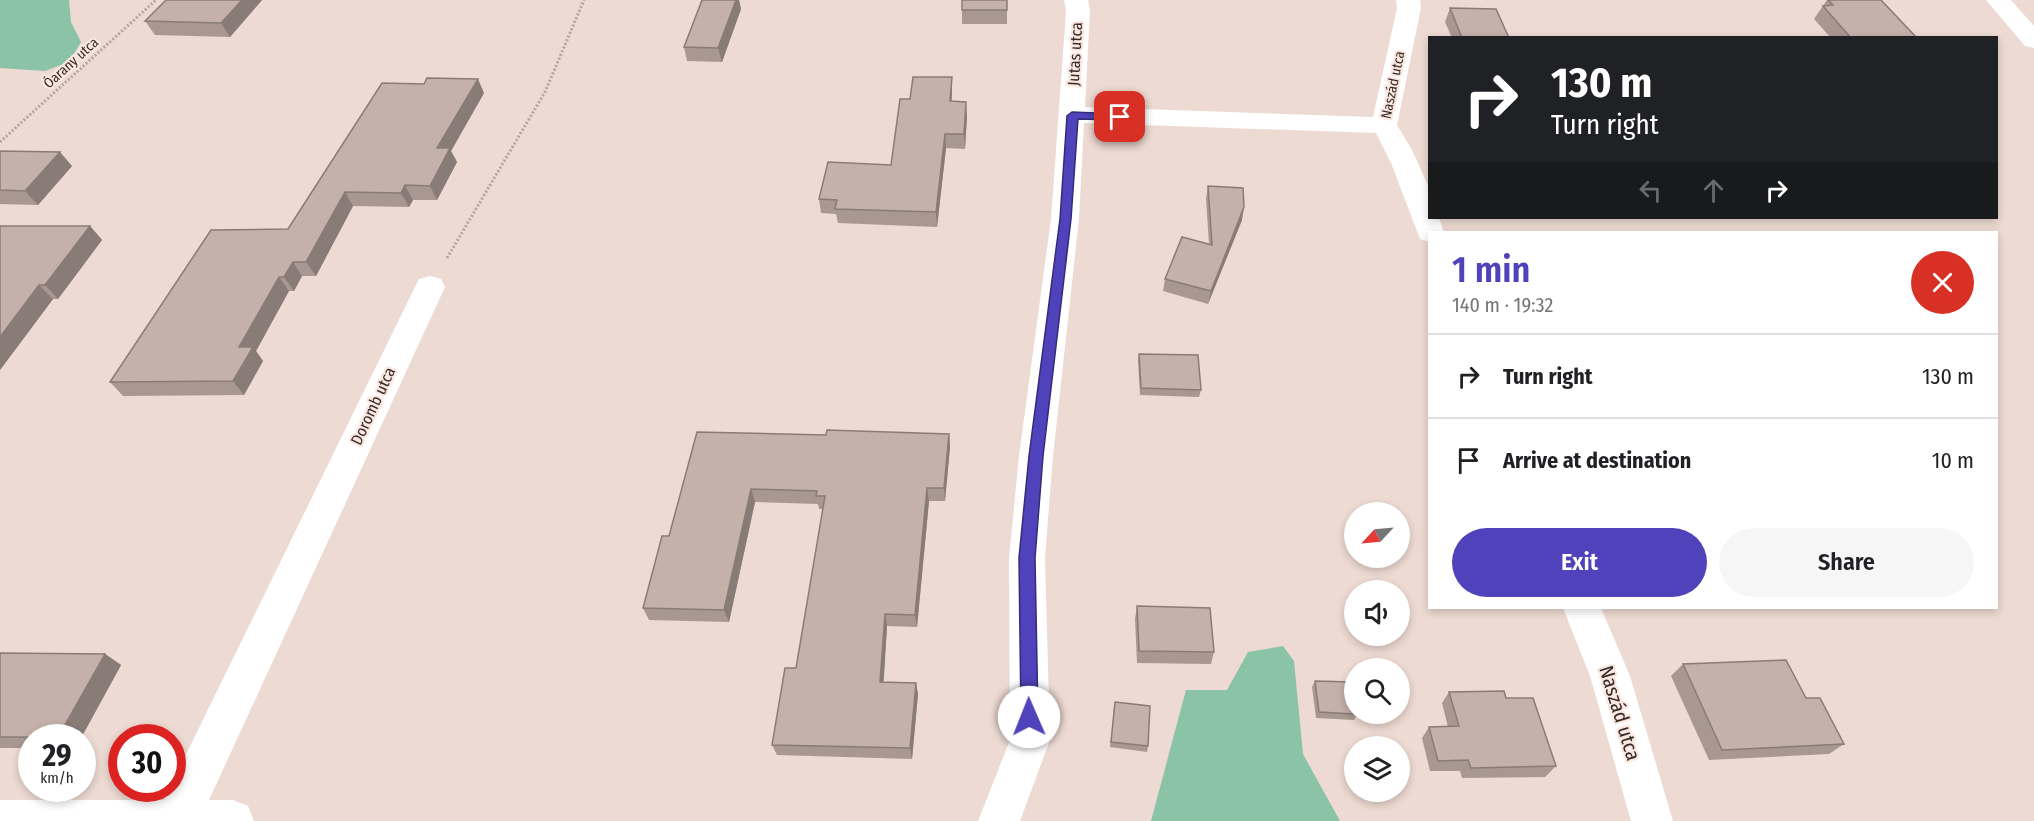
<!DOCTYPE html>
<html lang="en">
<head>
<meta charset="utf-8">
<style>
  :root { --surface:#fff; --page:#f6f6f6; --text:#202124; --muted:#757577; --line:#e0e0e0; --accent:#5042ba }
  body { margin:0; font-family:"Fira Sans Condensed",sans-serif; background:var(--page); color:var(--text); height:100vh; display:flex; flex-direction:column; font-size:22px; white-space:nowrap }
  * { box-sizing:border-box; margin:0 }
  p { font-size:20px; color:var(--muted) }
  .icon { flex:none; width:33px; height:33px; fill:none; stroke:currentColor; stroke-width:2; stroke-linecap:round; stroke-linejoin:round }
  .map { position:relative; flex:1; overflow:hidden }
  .panel { position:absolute; left:1428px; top:231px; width:570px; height:378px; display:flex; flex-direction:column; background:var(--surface); border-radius:0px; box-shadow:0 3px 9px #0003 }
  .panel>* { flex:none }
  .banner { position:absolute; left:1428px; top:36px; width:570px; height:183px; border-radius:0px; box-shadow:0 3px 9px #0003; background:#202124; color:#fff; overflow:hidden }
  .needle { width:39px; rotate:244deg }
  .tools { position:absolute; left:1344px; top:502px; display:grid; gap:12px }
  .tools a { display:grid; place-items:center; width:66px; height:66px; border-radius:50%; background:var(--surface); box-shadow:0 3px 9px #0003; font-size:30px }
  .speed { position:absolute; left:18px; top:724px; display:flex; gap:12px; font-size:30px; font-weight:700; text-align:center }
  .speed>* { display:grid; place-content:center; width:78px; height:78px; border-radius:50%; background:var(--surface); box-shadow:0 3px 9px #0003; line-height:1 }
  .speed small { font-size:15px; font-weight:400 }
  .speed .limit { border:9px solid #d22; background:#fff; color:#111 }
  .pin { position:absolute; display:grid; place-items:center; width:51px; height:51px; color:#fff; margin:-26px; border-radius:12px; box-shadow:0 3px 9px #0006 }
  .me { position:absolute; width:66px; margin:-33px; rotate:359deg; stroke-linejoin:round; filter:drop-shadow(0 0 4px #0008) }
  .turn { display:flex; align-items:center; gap:21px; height:126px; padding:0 24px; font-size:27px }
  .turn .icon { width:78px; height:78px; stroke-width:2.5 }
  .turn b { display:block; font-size:42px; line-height:51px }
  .lanes { display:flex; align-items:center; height:57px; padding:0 24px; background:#0003; justify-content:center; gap:30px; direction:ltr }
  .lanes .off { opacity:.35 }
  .round { display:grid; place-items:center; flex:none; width:63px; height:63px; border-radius:32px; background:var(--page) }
  .summary { display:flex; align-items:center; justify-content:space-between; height:102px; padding:0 24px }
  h1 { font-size:36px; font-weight:600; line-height:45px; color:var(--accent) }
  .primary-button { display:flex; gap:12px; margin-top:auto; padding:12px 24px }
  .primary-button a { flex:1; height:69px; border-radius:36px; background:var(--accent); color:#fff; font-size:24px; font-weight:600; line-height:69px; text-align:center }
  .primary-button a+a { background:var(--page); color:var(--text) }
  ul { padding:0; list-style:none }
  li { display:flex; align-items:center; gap:18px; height:84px; padding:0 24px; border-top:2px solid var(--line) }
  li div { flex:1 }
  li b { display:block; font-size:22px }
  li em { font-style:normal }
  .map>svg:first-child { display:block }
  .green { fill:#8ac3a6 }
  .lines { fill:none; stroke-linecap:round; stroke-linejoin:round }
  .path { stroke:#b4a59f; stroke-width:3; stroke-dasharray:2 2; stroke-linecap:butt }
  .street { fill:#fff; fill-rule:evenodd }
  .wall { fill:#a99891 }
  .shaded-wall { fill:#897c76 }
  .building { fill:#c4b1a9; stroke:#897c76; stroke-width:1.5 }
  .route { fill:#5042ba; stroke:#342b79; stroke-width:1.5 }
  .labels { text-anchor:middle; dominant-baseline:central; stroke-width:4.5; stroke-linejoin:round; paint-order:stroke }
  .far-street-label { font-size:14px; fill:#312a27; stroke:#fbe7df }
  .street-label { font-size:16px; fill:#312a27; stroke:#fbe7df }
  .near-street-label { font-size:20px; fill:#312a27; stroke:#fbe7df }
</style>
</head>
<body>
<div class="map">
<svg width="2034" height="821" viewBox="0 0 2034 821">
  <rect width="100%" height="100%" fill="#eddad2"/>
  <!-- green -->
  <g class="green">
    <path d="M0 0H69L71 22 81 42 69 62 45 71 0 68Z"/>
    <path d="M1283 646 1294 661 1303 754 1340 821H1151L1186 690H1227L1248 652Z"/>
  </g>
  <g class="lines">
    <!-- path -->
    <g class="path">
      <path d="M0 142 156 0"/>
      <path d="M447 258 545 92 584 0"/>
    </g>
    <!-- street -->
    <g class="street">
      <path d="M1064 0H1088L1090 11 1085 107 1373 117 1397 8 1396 0H1420L1421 8 1397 125 1412 150 1430 190V218H1439L1444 232H1430V242L1420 239 1391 163 1376 133 1084 123 1079 219 1053 456 1045 558 1050 740 1020 821H978L1010 740 1009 558 1019 456 1051 219 1066 11Z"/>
      <path d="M1986 0H2011L2034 26V48L2025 46Z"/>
      <path d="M430 276 441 279 445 287 209 800H233L248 806 254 821H0V800H164L170 789H172V783L415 287 419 279Z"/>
      <path d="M1563 608H1601L1630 676 1673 821H1631L1590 676Z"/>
    </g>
  </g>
  <!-- wall -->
  <g class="wall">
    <path d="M166 0H262L230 37 155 35 145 21Z"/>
    <path d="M702 0H739L741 9 722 62 687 61 684 47Z"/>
    <path d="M1007 0V24H962V10Z"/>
    <path d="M1827 0H1881L1917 38H1831L1814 19Z"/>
    <path d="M1450 8 1509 38H1452L1445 22Z"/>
    <path d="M952 77V101L967 116 965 149 946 148 937 227 838 223 836 214 821 213 819 199 891 165 910 99Z"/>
    <path d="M484 93 451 151 457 162 437 200H413L409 207 353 206 316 276H302L294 291H289L256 351 263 361 244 395 123 396 110 382 288 229Z"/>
    <path d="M0 151 72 166 38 205 0 204Z"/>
    <path d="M1208 186 1242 220 1208 304 1163 291 1165 279 1209 244 1206 199Z"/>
    <path d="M0 226H90L102 240 58 299H53L0 370Z"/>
    <path d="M1139 354 1201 390 1199 397 1140 395 1138 361Z"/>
    <path d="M949 434 950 447 945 501H929L917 627 887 626 883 682 916 683 918 694 912 759 777 755 772 745 796 668 823 509H819L818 504 755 502 729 622 649 620 643 608 669 536 826 435Z"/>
    <path d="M1137 606 1214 652 1211 664 1137 663 1135 619Z"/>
    <path d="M0 653 105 654 121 665 81 738H32V748H0Z"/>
    <path d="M1683 664 1806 698 1844 744 1829 754 1709 760 1671 676Z"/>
    <path d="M1315 681 1357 714 1354 720 1316 718 1312 687Z"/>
    <path d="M1449 692 1506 698 1556 766 1545 777 1462 778 1460 771H1430L1422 738 1429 727H1448L1442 703Z"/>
    <path d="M1114 708 1148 746 1147 752 1110 747Z"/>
  </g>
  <!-- shaded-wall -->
  <g class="shaded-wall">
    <path d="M242 0H262L230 37 221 23Z"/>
    <path d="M736 0H739L741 9 722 62 718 48Z"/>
    <path d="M952 77V91L950 115V101Z"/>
    <path d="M478 79 484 93 451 151 457 162 437 200 430 186 437 148Z"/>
    <path d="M966 102 967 116 965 149 964 134Z"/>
    <path d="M945 134 946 148 937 227 936 212Z"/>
    <path d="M60 152 72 166 38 205 25 191Z"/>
    <path d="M405 185 413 200 409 207 401 193Z"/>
    <path d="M345 192 353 206 316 276 306 262Z"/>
    <path d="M1244 207 1242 220 1208 304 1211 291Z"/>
    <path d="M90 226 102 240 58 299 45 285Z"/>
    <path d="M293 262 302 276 294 291 284 277Z"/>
    <path d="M279 277 289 291 256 351 263 361 244 395 233 381 239 347Z"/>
    <path d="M39 285 53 299 0 370V337Z"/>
    <path d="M949 434 950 447 945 501 944 488Z"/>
    <path d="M927 488 929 501 917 627 915 615Z"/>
    <path d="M751 489 755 502 729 622 724 610Z"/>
    <path d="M885 614 887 626 883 693 880 682Z"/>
    <path d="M105 654 121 665 81 738H59L58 737Z"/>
    <path d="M916 683 918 694 912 759 910 748Z"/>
  </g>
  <!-- building -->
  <g class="building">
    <path d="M166 0H242L221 23 145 21Z"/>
    <path d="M702 0H736L718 48 684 47Z"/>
    <rect x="962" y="0" width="45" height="10"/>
    <path d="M1828 0H1881L1917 38H1851L1823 6 1833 5Z"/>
    <path d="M1450 8 1496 9 1509 38H1462Z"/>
    <path d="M913 77H952L950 101 966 102 964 134H945L936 212 835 209 837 200 819 199 828 162 891 165 900 99H910Z"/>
    <path d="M427 78 478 79 437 148H450L430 186 405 185 401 193 345 192 306 262H293L284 277H279L239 347H253L233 381 110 382 211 230 288 229 382 83 424 84Z"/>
    <path d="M0 151 60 152 25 191 0 190Z"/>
    <path d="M1208 186 1243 188 1244 207 1211 291 1165 279 1182 237 1212 245Z"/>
    <path d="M0 226H90L45 285H39L0 337Z"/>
    <path d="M1139 354 1198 355 1201 390 1141 388Z"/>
    <path d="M827 430 949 434 944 488H927L915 615 885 614 880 682 916 683 910 748 772 745 785 668H796L825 496H816L817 491 751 489 724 610 643 608 662 536H669L697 432 826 435Z"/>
    <path d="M1137 606 1210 608 1214 652 1139 651Z"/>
    <path d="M0 653 105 654 58 737H0Z"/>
    <path d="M1786 660 1806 698H1820L1844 744 1722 750 1683 664Z"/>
    <path d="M1315 681 1352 682 1354 695V714L1319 712Z"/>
    <path d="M1504 691 1506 698H1533L1556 766 1471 768 1468 760 1438 761 1429 727 1459 726 1449 692Z"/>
    <path d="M1115 702 1150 706 1148 746 1111 742Z"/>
  </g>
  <!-- route -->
  <path class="route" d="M1072 112 1120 114 1126 117 1120 120 1078 119 1071 219 1043 456 1035 558 1038 717 1035 723 1029 725 1023 723 1021 717 1019 558 1029 456 1060 219 1067 116Z"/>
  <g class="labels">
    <!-- far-street labels -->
    <g class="far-street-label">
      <text transform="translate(71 63) rotate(-42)">Óarany utca</text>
      <text transform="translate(1393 85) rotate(-78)">Naszád utca</text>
    </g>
    <!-- street labels -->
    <g class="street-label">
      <text transform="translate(1075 54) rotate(-87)">Jutas utca</text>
      <text transform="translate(373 406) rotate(-65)">Doromb utca</text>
    </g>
    <!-- near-street labels -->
    <g class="near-street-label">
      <text transform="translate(1620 713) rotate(73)">Naszád utca</text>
    </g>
  </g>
</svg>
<div class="tools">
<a><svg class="needle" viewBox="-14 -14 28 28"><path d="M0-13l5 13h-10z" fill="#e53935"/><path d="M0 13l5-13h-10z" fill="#757577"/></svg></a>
<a><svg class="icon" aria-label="sound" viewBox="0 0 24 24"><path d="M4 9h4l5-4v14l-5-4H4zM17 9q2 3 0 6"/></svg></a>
<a><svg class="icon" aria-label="search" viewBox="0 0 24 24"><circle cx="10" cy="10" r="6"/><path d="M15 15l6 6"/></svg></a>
<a><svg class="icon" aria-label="layers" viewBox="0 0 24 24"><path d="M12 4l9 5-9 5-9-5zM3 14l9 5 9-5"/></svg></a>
</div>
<div class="speed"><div>29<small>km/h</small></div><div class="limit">30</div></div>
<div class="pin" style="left:1120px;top:117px;background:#d93025"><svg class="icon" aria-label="arrive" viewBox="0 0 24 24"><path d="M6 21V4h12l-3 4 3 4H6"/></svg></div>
<svg class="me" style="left:1029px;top:717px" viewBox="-20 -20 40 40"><circle r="19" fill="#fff"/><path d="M0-13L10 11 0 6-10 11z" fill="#5042ba"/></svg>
<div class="banner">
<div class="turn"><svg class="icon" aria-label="right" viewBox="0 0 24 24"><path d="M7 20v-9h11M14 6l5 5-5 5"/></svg><div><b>130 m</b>Turn right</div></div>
<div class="lanes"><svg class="icon off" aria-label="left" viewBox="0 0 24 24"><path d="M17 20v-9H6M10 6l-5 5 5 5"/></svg><svg class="icon off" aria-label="ahead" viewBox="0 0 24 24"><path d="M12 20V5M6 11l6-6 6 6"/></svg><svg class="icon" aria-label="right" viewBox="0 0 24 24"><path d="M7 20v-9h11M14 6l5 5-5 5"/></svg></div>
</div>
<section class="panel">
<div class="summary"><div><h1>1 min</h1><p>140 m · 19:32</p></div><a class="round" style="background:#d93025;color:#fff"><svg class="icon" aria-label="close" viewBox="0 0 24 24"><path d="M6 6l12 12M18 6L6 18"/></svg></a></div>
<ul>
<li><svg class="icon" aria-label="right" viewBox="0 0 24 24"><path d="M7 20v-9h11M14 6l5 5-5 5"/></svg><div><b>Turn right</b></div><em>130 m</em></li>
<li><svg class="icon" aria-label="arrive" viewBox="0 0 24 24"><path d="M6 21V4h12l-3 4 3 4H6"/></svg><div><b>Arrive at destination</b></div><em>10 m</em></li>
</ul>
<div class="primary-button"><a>Exit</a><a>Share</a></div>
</section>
</div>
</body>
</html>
